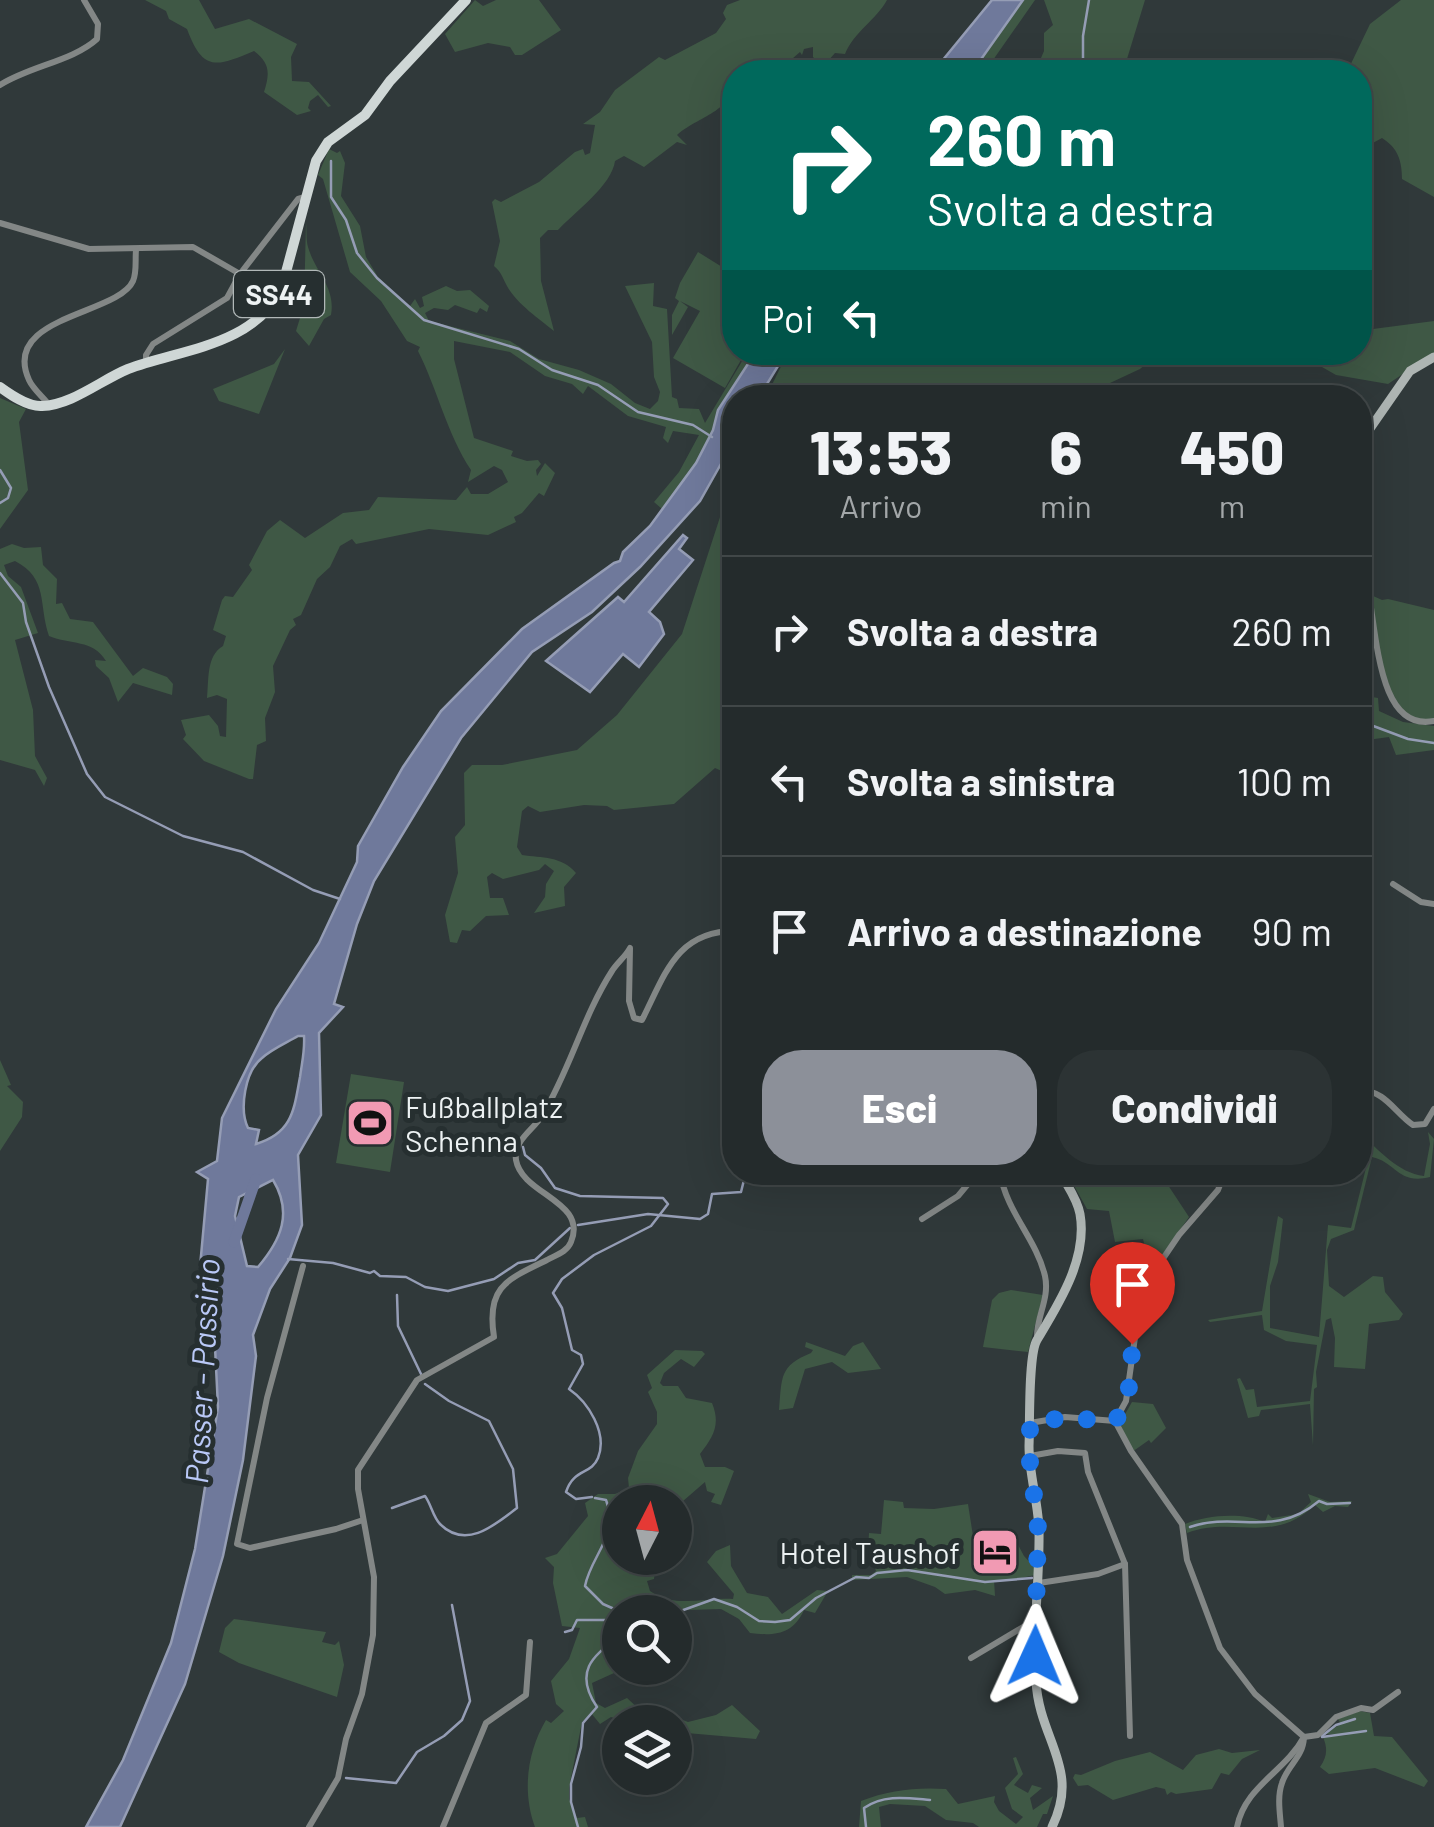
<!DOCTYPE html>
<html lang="it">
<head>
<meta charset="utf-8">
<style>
  :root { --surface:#242b2c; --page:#2c3334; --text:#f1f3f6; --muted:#a3a7a9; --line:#414748; --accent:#8c9099 }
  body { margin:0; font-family:Barlow,sans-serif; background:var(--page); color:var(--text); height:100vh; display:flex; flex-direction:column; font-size:38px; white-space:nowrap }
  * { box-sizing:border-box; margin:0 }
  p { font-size:32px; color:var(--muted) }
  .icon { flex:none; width:55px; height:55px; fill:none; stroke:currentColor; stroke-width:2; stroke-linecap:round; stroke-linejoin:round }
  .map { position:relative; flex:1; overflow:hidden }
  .details { position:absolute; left:722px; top:385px; width:650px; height:800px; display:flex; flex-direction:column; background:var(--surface); border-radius:40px; box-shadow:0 10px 40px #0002,0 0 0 2px var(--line) }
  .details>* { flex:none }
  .top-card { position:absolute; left:722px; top:60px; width:650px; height:305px; border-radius:40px; box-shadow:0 10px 40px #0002,0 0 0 2px var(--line); background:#00695c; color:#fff; overflow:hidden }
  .needle { width:65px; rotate:6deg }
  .buttons { position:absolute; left:602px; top:1485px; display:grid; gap:20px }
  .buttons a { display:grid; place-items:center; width:90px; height:90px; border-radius:50%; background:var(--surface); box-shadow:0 10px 40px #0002,0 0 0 2px var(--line); font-size:50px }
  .pin { position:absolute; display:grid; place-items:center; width:85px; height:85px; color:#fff; margin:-102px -42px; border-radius:50% 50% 50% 0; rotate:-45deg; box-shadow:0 0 10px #0007 }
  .pin .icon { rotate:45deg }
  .me { position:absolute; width:110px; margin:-55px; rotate:1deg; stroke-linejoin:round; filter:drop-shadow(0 0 8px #0008) }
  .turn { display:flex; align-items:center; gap:35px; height:210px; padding:0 40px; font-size:45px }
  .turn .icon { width:130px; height:130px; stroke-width:2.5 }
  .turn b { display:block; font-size:70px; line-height:85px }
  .then { display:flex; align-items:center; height:95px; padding:0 40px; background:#0003; gap:20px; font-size:38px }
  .eta { display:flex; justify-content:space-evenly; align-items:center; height:170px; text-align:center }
  .eta b { font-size:60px; font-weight:800; line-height:70px }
  .cta { display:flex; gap:20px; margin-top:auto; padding:20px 40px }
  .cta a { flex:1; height:115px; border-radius:40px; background:var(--accent); color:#fff; font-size:40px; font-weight:800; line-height:115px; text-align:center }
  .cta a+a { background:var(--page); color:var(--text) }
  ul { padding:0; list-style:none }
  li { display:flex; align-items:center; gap:30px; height:150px; padding:0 40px; border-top:2px solid var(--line) }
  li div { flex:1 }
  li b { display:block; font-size:38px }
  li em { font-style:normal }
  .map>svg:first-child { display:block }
  .green { fill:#3f5845 }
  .water { fill:#6f799b; stroke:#959db5; stroke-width:2.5; fill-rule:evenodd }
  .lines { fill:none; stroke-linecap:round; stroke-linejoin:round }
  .stream { stroke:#959db5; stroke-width:2.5 }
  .river { stroke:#6f799b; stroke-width:11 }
  .street { stroke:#838786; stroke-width:6 }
  .secondary { stroke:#aeb5b3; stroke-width:9 }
  .primary { stroke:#cfd7d6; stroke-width:10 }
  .route { stroke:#1a73e8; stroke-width:18; stroke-dasharray:0 32.4 }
  .labels { text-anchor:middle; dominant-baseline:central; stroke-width:10; stroke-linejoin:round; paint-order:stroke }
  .shield { fill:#262f30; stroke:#b1b8b8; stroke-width:2.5 }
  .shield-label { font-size:28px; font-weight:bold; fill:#edf2f3 }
  .poi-label { font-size:30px; fill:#edf2f3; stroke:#262f30; text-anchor:start }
  .water-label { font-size:32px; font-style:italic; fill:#b9c8f6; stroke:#262f30 }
</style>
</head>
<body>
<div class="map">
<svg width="1434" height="1827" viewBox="0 0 1434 1827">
  <rect width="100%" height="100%" fill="#30393a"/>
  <!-- green -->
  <g class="green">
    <path d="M145 0H199L215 29 249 19 297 44 291 57 292 81 309 82 331 106 328 107 318 95 310 101 308 108 311 111 297 115 264 92C270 73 270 63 254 51 216 67 203 72 187 29L169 19 166 11Z"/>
    <path d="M475 0 483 6 496 0H539L561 30 522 55H515L510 47 488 43 455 52 445 34Z"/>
    <path d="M740 0H887C876 20 854 32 845 54L835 53 827 62 819 63 813 57V47L804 49 802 55 800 52 777 72H735C735 113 703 113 677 135L687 145 677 142 644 167 624 156 615 161C612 185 575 212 558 230H548L540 238 541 281 554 331C539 319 516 303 507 286 502 277 502 273 494 266L500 241 492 202 495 199 501 202 539 182 575 152 583 149 585 155 590 153 595 125 583 124 600 112 615 90 659 57 665 60 716 33 726 19 723 13 727 5Z"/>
    <path d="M1023 0H1035L993 60 1021 72H972Z"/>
    <path d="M1044 0H1145L1123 72H1035L1044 51V33L1053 25Z"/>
    <path d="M1401 0H1434V197L1402 179C1402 161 1398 148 1382 138L1360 150V72H1347L1370 24Z"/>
    <path d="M329 149 337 153 340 151 345 163 341 196 360 226 366 257 378 277 410 306 415 299 420 308 424 306 422 297 446 286 457 291 470 290 489 306 487 312 480 308 477 313 455 305 448 310 434 308 425 313 429 321 510 341 539 359 579 370 611 384 635 403 650 409 658 401 660 392 654 377 652 342 625 286 654 283 653 306 667 309 672 397 677 399 679 408 699 409 705 423 747 353H755L718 410 713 430 696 463 662 509 654 502 679 472 699 435 673 431 668 443 663 438 666 427 628 416 588 386 583 394 572 384 545 376 510 352 454 341V359L474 438 513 451 511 456 527 461 538 460 541 464 536 470 537 476 545 463 555 473 544 496 539 493 522 513 514 517 516 522 488 535 429 529 356 544 352 539 340 546 330 567 317 579 301 615 293 619 296 625 290 630 273 666 275 692 265 718 266 741 257 745 253 779H249L204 761 183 739 186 735 181 720 209 715 218 726 220 736 226 737 227 699 217 695 207 698C209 680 206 656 223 646L226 636 213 630 222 600 225 596 233 597 252 570 249 565 267 531 280 520 305 538 343 513 369 510 378 497 456 500 467 487 471 494H488L508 482 502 470 494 466 468 482 471 470C447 434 438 391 418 351L420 347 407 341 381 301 350 272 323 179 318 175Z"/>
    <path d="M306 223C307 231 306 240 308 247 315 272 336 287 331 315L324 319 309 346 296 331 304 305Z"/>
    <path d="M698 252 735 275V352L745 353 725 388 673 358 700 311 680 301 688 307 672 335V315L679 301 675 298 680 283Z"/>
    <path d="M1360 313 1373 329 1434 321V353L1388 384 1336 375 1301 355 1360 352Z"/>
    <path d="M285 349 259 414 219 401 213 389 274 364Z"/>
    <path d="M788 352H1159V353L1140 369 1080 397H766Z"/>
    <path d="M0 398 26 409 19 422 28 490 0 529Z"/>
    <path d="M735 471V777L715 768 674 804 614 810 607 806 584 805 540 812 528 806 522 811 517 847 522 855C542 858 562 856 576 873L564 887 565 906 534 913 545 897 546 884 554 871 545 864 539 870 503 879 492 873 487 877 490 898H503L509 915 486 916 470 931 462 930 457 943 450 942 445 915 458 873 455 837 465 825 464 773 472 765H502L577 750 617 715 682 634Z"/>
    <path d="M12 544 24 548 41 547 43 565 57 579 56 604 62 603 70 619 93 622 133 676 143 668 167 677 173 684 172 695 133 683 118 702 109 678 96 666 95 660 106 661C93 639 70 645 49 636 38 604 49 579 15 561L4 565 8 576 21 587 38 633 15 640 33 710 35 756 47 778 44 786 35 770 0 760V549Z"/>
    <path d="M1371 595 1382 600 1388 599 1434 610V721L1409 720C1377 701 1377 629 1371 595Z"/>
    <path d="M1366 696 1378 698 1379 711 1403 722 1434 726V750L1396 755 1389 737 1360 741V704Z"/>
    <path d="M0 1060 11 1085 7 1086 23 1102 22 1117 0 1151Z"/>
    <path d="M351 1074 404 1082 390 1172 336 1163Z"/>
    <path d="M1428 1132 1434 1139 1430 1177C1398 1185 1396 1162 1372 1157L1354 1230 1331 1239 1327 1250 1329 1286 1344 1297 1373 1276 1383 1277 1385 1292 1403 1314 1399 1320 1369 1324 1365 1369 1334 1367 1335 1338 1331 1318 1326 1320 1316 1372 1317 1387 1314 1389 1313 1446 1310 1404 1261 1410 1259 1416 1248 1418 1237 1379 1240 1378 1246 1390 1254 1389 1257 1407 1310 1401 1317 1345 1286 1341 1264 1330 1262 1315 1210 1322 1208 1320 1262 1311 1278 1216 1283 1219 1278 1262 1270 1286V1328L1319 1337 1328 1225 1351 1228 1370 1152 1360 1143V1133C1379 1150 1398 1173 1424 1176L1430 1144Z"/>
    <path d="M1067 1173H1160L1189 1217 1151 1271 1143 1239 1115 1242 1109 1211 1087 1209Z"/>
    <path d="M1011 1290 1043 1295 1028 1352 983 1347 992 1300 999 1293Z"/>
    <path d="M806 1342 845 1356 853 1346 863 1342 881 1369 848 1373 832 1362 805 1369 793 1408 779 1410C782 1377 779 1366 811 1353L813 1350 805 1347Z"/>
    <path d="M675 1350 702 1351 705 1354 694 1367 681 1359 664 1373 660 1383 663 1386H678L686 1398 712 1403C721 1425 713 1437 700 1454L705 1467H725L734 1471 721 1505 711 1502 715 1494 707 1491 705 1482 675 1508V1502H620V1558H657L654 1579 647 1581 650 1591C675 1609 705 1597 733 1599L734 1594 707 1562 716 1551 730 1545 731 1566 747 1593 768 1597 782 1614 817 1590 828 1591 815 1613 804 1610C793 1635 774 1636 750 1633L739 1619 721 1609 620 1612V1668H625L592 1683 596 1703 605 1708 627 1698 640 1710 664 1713 688 1722 716 1715 732 1705 760 1731 756 1739 675 1732V1722H626L611 1717 600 1724 591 1713 582 1722 569 1788V1799L577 1818 585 1817 588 1827H535C522 1792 527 1752 546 1720L551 1723 564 1711 556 1704 551 1681 569 1659 580 1628 562 1626 553 1583 554 1567 545 1558 557 1554 588 1516 585 1503 598 1494H615L629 1488 628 1478 638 1451 657 1424V1412L648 1392 652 1388 647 1375Z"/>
    <path d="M1132 1402 1153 1404 1166 1428 1151 1443 1149 1440 1132 1452 1120 1423Z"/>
    <path d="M1308 1494 1330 1502 1352 1501 1348 1507 1335 1506 1323 1512 1315 1505C1272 1546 1233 1515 1187 1533L1185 1524C1207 1515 1242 1512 1265 1522L1268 1514 1272 1518 1298 1514 1311 1502Z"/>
    <path d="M884 1500 903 1502 904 1508 934 1509 968 1504 973 1536 985 1532 992 1537 1009 1528 1024 1556 1035 1568V1575L1008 1581 994 1580 995 1596 975 1590 945 1594 935 1587 907 1577 852 1580V1575H871L876 1571 868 1551 869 1533 881 1534Z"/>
    <path d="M234 1619 326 1632 322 1642 335 1645 339 1641 344 1665 337 1697 239 1663 219 1652 225 1628Z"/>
    <path d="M1360 1711 1370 1713 1374 1736 1392 1737 1428 1781 1424 1787 1375 1768 1329 1774 1320 1767C1327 1757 1328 1749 1323 1737L1348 1735 1324 1734 1341 1724 1338 1719Z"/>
    <path d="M1219 1749 1232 1753 1260 1750 1242 1759 1229 1775 1221 1773 1212 1789 1176 1794 1171 1792 1167 1795 1165 1789 1156 1787 1113 1800 1088 1785 1078 1786 1073 1778 1075 1774 1081 1775 1115 1761 1150 1752 1183 1770 1196 1755Z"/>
    <path d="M1016 1757 1023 1774 1014 1785 1028 1793 1032 1785 1042 1788 1030 1798 1033 1810 1053 1796 1047 1814H1043L1037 1827H979L973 1823 946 1820 925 1806 890 1804 879 1807 881 1827H859L861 1801C889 1790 916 1787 946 1789L958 1804 995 1796 994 1802 999 1811 1016 1824 1023 1817 1012 1809 1005 1788 1018 1774 1013 1758Z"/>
  </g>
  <!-- water -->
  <g class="water">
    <path d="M992 0H1023L972 72H933Z"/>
    <path d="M755 353H786L759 397 735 398V439L700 501 640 567 592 612 532 652 461 738 374 881 357 924 334 1004 343 1007 319 1033 321 1115 298 1155 302 1225 290 1258 270 1289 253 1335 256 1356 243 1460 223 1556 185 1684 120 1827H86L123 1760 171 1643 195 1549 218 1407 212 1287 200 1267 208 1179 197 1172 217 1161 222 1118 276 1009 319 943 357 862 358 846 403 767 441 711 522 629 614 563 620 561 623 552 650 526 696 463 713 430 718 410ZM298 1036H304C305 1051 302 1062 300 1077 294 1109 293 1133 256 1144L259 1130 248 1128C239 1109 245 1071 262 1058 272 1049 286 1043 298 1036ZM273 1180C293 1213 281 1240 258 1267L247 1266 235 1216 239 1197Z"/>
    <path d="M683 535 687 538 679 549 693 560 649 612 660 622 664 634 639 667 623 654 590 692 546 661 618 597 624 602Z"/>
  </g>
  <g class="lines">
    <!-- stream -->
    <g class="stream">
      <path d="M1083 72V36L1089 0"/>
      <path d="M331 161V197L346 220 357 253 377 278 424 320 519 349 552 370 598 385 638 412 693 425 712 437"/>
      <path d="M0 470 11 488 8 498 0 503"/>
      <path d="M0 573 23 603 26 622 49 687 87 774 105 797 183 836 243 852 313 890 340 899"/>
      <path d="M1360 721 1408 739 1434 743"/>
      <path d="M523 1147 525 1155 541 1168 555 1188 580 1196 663 1198 668 1204 651 1226 594 1255 562 1279 553 1293 562 1308 572 1350 581 1355 583 1364 569 1389C588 1402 608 1433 598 1458 591 1475 574 1468 566 1492L576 1499 592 1497"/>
      <path d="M578 1225 648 1214 700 1219 708 1214 712 1194 741 1192 746 1172"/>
      <path d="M288 1259 333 1263 370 1273 374 1271 380 1276 406 1277 425 1287 448 1291 494 1279 518 1263 535 1260 570 1228"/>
      <path d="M397 1295 398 1326 421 1374"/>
      <path d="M595 1498 606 1500C620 1535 591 1555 585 1586L603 1604 621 1612"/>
      <path d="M392 1508 425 1496C431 1504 433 1517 440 1524 466 1550 495 1525 517 1508L513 1469 489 1421 449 1401 425 1384"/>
      <path d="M1190 1527C1237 1511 1274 1539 1319 1501L1327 1504 1350 1503"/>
      <path d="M675 1613 714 1599 737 1607 759 1621 775 1622 790 1620 816 1598 856 1577 869 1578 877 1573 907 1570 985 1582 1032 1578"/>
      <path d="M565 1632 572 1630 577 1620H620"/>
      <path d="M1322 1736 1336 1725 1355 1719"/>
      <path d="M1322 1737 1366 1731"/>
      <path d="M346 1778 396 1783 417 1752 444 1736 462 1720 470 1701 452 1605"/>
      <path d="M578 1827 571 1802V1784L581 1747 583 1723 597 1707C574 1673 591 1656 620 1636"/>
      <path d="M866 1827 864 1808C884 1794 907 1798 930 1800"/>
    </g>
    <!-- river -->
    <path class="river" d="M234 1242 256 1179"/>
    <!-- street -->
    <g class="street">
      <path d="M0 85C30 66 73 61 97 39L98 24 84 0"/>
      <path d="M0 223 89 249 193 247 240 274"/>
      <path d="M146 362V355L153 344 227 298 240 274 298 199 305 197"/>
      <path d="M49 405C43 397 33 389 29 380 0 316 118 315 133 281 137 272 135 260 136 250"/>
      <path d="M1360 557C1379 600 1368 734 1434 721"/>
      <path d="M1393 884 1421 902 1434 904"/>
      <path d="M1360 1090C1386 1091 1394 1112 1413 1125L1425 1124 1434 1109"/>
      <path d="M1000 1172C1006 1212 1036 1238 1045 1276 1050 1299 1036 1317 1037 1338"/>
      <path d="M922 1219 958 1196 978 1172"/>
      <path d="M303 1266 267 1398 237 1544 250 1548 336 1529 363 1520"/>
      <path d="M1115 1421 1131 1451 1182 1524 1187 1560 1220 1648 1255 1694 1304 1737C1303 1758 1288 1764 1282 1783 1277 1797 1280 1813 1281 1827"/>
      <path d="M1115 1421 1126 1401 1138 1316 1154 1272 1179 1235 1218 1190 1225 1172"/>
      <path d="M1030 1423 1065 1417 1115 1421"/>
      <path d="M1030 1456 1058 1451 1085 1453 1088 1472 1125 1564 1098 1574 1039 1583"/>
      <path d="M1125 1564 1130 1736"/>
      <path d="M971 1658 1035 1620"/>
      <path d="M309 1827 338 1778 346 1739 362 1694 373 1635 374 1577 358 1489V1470L417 1380 494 1337C486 1287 506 1280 547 1260 556 1255 567 1252 571 1242 588 1201 522 1195 516 1160 513 1141 533 1130 542 1116 570 1070 583 1016 612 971 617 963 626 956 630 948L629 1001 634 1018 642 1020C665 975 676 931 735 931"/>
      <path d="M443 1827 486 1723 526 1695 530 1642"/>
      <path d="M1237 1827C1245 1786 1285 1772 1304 1737L1318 1735 1336 1717 1361 1708 1373 1710 1398 1692"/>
    </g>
    <!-- secondary -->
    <g class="secondary">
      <path d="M1360 443 1410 371 1434 357"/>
      <path d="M1052 1827C1081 1768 1039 1740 1036 1681 1032 1630 1040 1580 1039 1529 1038 1501 1029 1474 1029 1446 1030 1426 1028 1354 1037 1340 1058 1305 1088 1259 1080 1214 1077 1198 1067 1186 1060 1172"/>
    </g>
    <!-- primary -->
    <path class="primary" d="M0 387C11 395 28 407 42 406 72 405 101 380 128 369 181 349 255 346 282 287L316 161 328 142 365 115 390 81 466 0"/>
  </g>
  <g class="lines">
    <!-- route -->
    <path class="route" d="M1035 1656 1038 1528 1030 1462V1422L1065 1418 1115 1421C1132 1398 1131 1371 1132 1344"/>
  </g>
  <!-- icons -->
  <defs>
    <g id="stadium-square" transform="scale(2.5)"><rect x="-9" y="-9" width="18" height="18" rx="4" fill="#f19ab3" stroke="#262f30"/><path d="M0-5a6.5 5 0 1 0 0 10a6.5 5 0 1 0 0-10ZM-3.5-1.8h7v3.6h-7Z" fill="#111"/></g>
    <g id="hotel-square" transform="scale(2.5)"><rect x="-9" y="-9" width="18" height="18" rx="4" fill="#f19ab3" stroke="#262f30"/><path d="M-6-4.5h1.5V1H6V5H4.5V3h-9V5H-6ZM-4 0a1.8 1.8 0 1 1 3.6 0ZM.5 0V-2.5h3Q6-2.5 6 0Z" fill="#111"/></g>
  </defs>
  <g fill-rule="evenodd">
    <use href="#stadium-square" x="370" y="1123"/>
    <use href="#hotel-square" x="995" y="1552"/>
  </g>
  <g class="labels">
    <!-- shield labels -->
    <rect class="shield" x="234" y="271" width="90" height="46" rx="8"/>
    <g class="shield-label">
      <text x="279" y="294">SS44</text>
    </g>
    <!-- poi labels -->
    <g class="poi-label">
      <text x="405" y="1106">Fußballplatz<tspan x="405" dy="34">Schenna</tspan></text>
      <text x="960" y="1552" text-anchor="end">Hotel Taushof</text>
    </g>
    <!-- water labels -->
    <g class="water-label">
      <text transform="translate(201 1371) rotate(-87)">Passer - Passirio</text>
    </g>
  </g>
</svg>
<div class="buttons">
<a><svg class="needle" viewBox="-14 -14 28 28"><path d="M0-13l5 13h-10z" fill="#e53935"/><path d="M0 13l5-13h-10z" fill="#a3a7a9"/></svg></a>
<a><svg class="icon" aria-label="search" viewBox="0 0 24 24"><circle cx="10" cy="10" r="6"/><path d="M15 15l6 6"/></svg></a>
<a><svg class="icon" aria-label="layers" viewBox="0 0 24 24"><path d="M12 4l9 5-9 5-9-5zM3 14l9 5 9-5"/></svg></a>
</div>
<div class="pin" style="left:1132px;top:1344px;background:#d93025"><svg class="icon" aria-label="arrive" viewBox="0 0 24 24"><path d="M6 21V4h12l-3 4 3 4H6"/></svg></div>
<svg class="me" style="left:1035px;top:1656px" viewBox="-20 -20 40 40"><path d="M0-17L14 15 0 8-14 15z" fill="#1a73e8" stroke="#fff" stroke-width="4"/></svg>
<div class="top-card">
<div class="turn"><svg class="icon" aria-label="right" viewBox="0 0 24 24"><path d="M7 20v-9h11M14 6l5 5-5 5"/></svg><div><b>260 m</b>Svolta a destra</div></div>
<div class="then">Poi<svg class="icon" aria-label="left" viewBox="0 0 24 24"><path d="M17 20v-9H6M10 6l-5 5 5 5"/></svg></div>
</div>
<section class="details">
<div class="eta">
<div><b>13:53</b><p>Arrivo</p></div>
<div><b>6</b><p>min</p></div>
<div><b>450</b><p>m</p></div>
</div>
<ul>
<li><svg class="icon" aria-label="right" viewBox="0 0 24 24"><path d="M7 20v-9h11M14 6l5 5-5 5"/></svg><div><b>Svolta a destra</b></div><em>260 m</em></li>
<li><svg class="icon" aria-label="left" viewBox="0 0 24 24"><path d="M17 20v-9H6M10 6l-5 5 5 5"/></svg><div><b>Svolta a sinistra</b></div><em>100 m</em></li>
<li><svg class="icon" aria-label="arrive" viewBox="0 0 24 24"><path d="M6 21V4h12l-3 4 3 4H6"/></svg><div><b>Arrivo a destinazione</b></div><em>90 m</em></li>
</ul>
<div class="cta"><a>Esci</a><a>Condividi</a></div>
</section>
</div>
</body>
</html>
